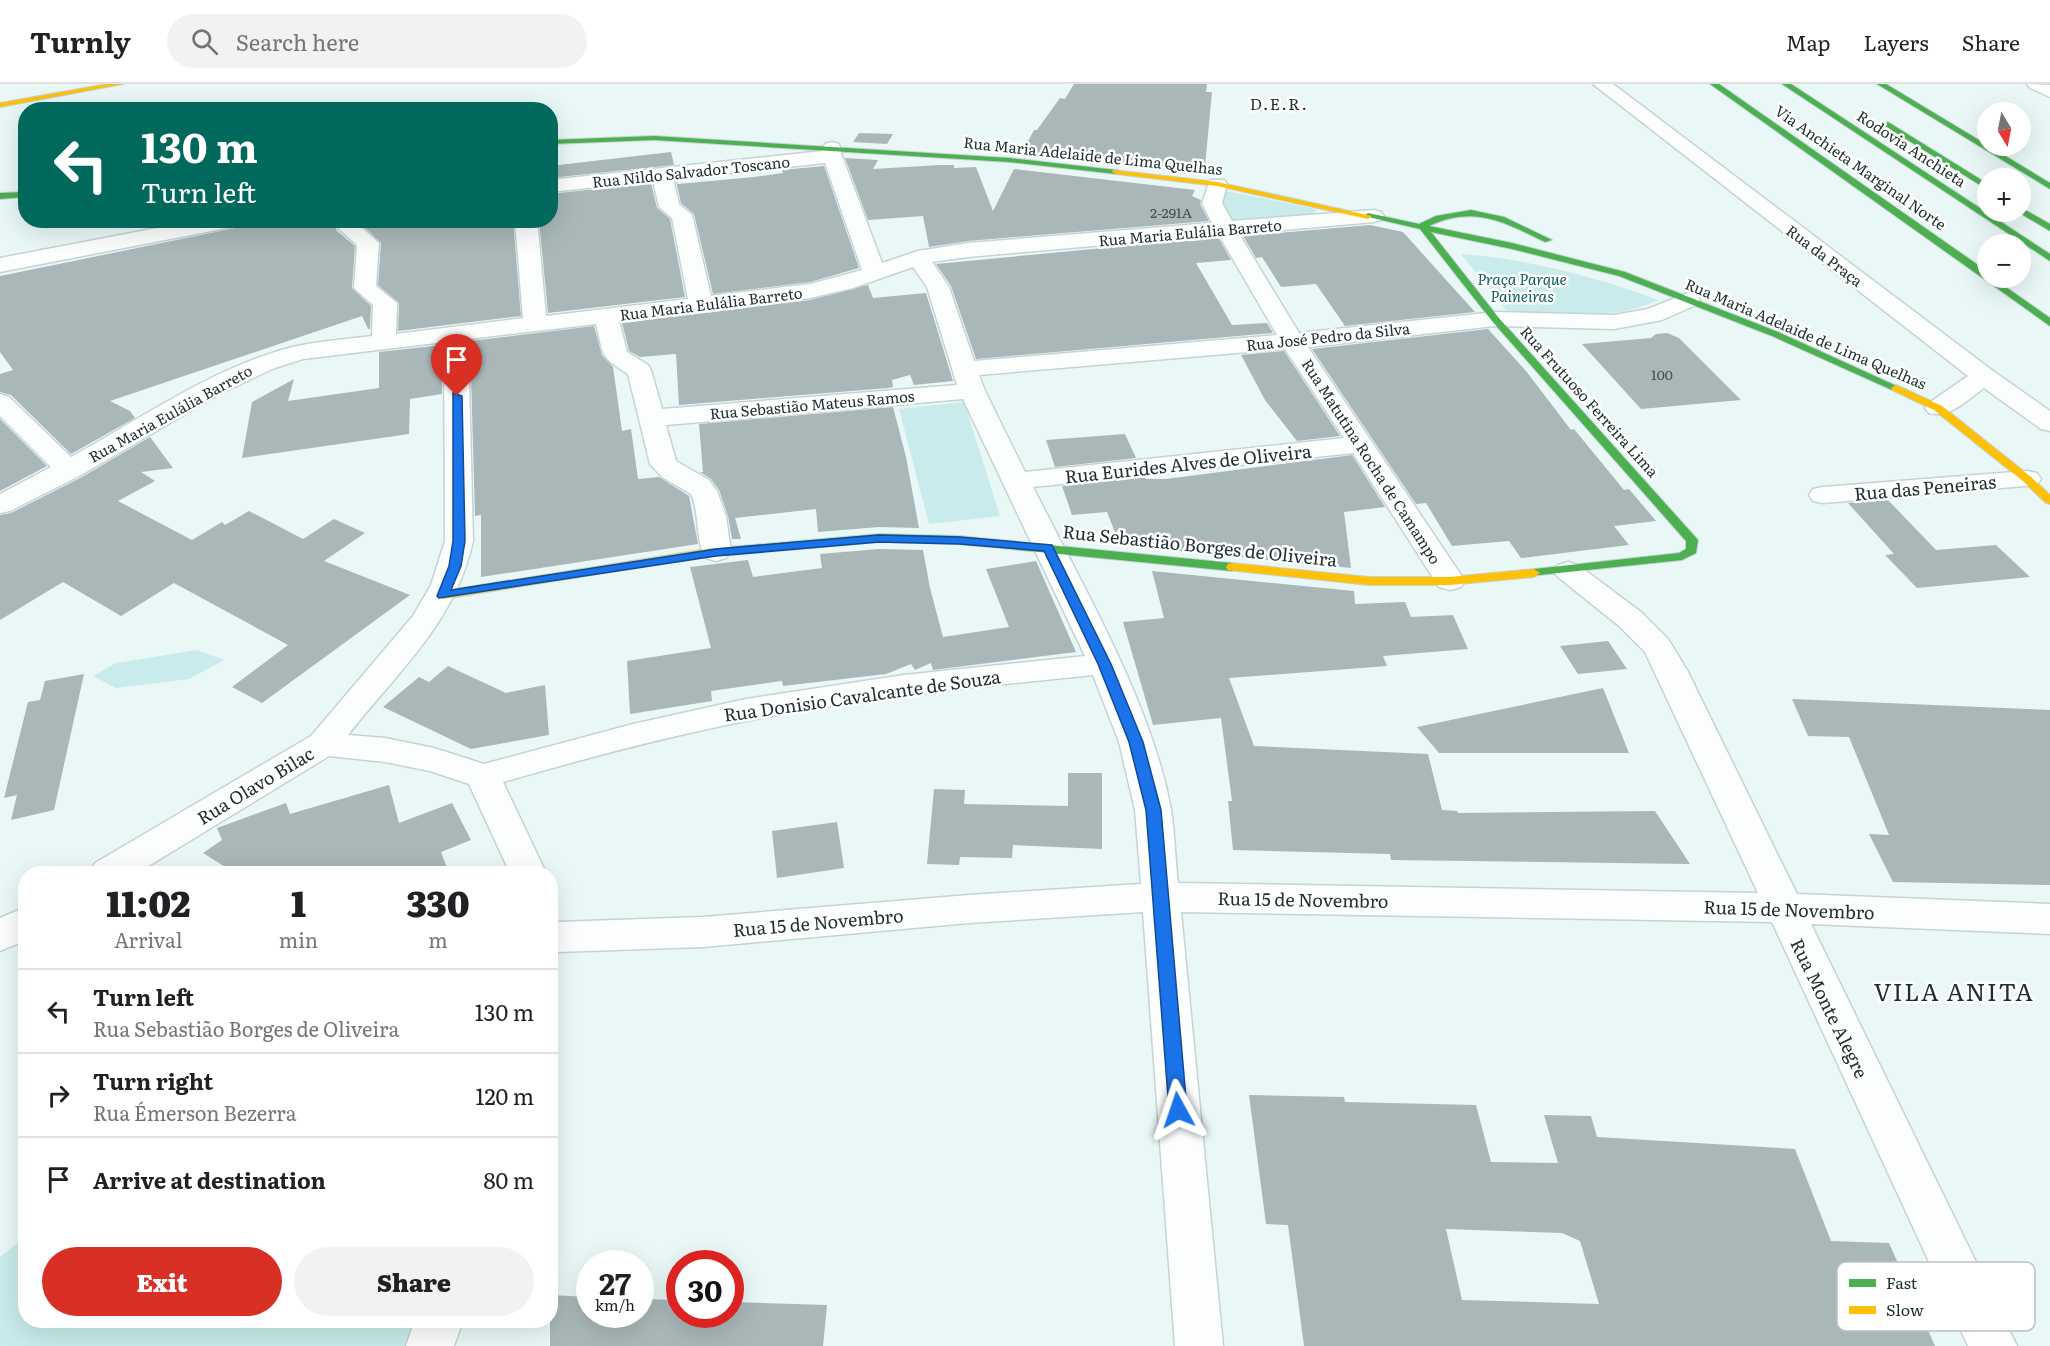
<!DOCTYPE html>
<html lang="en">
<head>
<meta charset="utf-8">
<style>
  :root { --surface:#fff; --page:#f2f2f2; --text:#202124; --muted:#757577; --line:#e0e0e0; --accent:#d93025 }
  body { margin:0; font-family:Literata,serif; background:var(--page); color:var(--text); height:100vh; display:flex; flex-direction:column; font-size:22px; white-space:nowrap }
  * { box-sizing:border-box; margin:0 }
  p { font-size:20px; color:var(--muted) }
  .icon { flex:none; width:33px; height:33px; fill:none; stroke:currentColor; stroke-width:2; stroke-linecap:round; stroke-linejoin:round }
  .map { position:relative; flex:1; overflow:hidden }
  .drawer { position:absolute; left:18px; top:782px; width:540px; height:462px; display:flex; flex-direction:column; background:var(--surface); border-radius:24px; box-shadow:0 6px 24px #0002 }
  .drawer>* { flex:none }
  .banner { position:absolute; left:18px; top:18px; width:540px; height:126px; border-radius:24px; box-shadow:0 6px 24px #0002; background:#00695c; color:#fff; overflow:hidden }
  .needle { width:39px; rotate:170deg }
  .controls { position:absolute; left:1977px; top:18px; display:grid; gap:12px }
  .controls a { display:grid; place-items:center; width:54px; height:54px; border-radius:50%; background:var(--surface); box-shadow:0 6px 24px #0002; font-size:30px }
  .speed { position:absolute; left:576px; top:1166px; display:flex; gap:12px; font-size:30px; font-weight:700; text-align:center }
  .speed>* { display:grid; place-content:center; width:78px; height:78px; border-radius:50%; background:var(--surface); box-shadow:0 6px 24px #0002; line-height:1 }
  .speed small { font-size:15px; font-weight:400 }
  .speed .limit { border:9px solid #d22; background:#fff; color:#111 }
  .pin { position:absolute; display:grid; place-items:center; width:51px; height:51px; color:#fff; margin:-62px -26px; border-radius:50% 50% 50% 0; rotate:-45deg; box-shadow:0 0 6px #0007 }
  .pin .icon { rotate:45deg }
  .me { position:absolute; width:66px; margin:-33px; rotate:355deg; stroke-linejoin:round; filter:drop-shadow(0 0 4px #0008) }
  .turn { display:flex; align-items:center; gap:21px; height:126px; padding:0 24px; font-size:27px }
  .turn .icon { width:78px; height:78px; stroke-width:2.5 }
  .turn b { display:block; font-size:42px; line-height:51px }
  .eta { display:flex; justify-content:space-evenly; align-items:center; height:102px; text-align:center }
  .eta b { font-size:36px; font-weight:800; line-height:42px }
  .button { display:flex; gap:12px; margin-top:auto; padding:12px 24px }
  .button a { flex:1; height:69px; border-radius:36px; background:var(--accent); color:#fff; font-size:24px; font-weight:800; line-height:69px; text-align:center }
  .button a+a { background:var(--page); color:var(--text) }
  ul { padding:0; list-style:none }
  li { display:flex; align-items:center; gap:18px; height:84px; padding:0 24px; border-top:2px solid var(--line) }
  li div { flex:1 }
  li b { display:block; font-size:22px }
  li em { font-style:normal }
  header { display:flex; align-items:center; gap:36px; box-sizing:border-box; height:84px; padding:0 30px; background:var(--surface); border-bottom:2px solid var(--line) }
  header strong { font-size:28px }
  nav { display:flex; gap:33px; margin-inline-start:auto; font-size:21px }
  .search { width:420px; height:54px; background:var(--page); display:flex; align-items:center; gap:15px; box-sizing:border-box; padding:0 21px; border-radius:33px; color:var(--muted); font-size:22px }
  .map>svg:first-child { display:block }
  .green { fill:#c9ebeb }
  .building { fill:#a9b7b8; fill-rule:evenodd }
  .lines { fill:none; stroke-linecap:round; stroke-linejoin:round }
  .street-casing { stroke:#c4d3d3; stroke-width:3 }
  .fast-casing { stroke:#c4d3d3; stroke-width:2 }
  .slow-casing { stroke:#c4d3d3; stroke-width:2 }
  .street { fill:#fcfefe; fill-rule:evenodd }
  .fast { fill:#4caf50; fill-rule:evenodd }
  .slow { fill:#ffc107; fill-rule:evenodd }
  .route { fill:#1a73e8; stroke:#114b97; stroke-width:1.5 }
  .labels { text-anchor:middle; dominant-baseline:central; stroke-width:5; stroke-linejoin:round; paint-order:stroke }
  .far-number-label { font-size:14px; fill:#415151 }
  .far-street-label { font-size:15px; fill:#1e2f2f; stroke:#fff }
  .far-park-label { font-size:15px; font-style:italic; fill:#0f5b5d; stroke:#fff }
  .far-neighbourhood-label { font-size:16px; letter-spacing:1.5px; fill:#1e2f2f; stroke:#fff }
  .street-label { font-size:18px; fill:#1e2f2f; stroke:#fff }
  .near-neighbourhood-label { font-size:24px; letter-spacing:1.5px; fill:#1e2f2f; stroke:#fff }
  .key { fill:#fff; stroke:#bcc1c1; stroke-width:1.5 }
  .key-label { font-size:16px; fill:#1e2f2f }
</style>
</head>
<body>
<header>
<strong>Turnly</strong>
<div class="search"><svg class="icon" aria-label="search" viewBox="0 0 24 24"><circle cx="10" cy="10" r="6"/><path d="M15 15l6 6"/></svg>Search here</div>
<nav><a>Map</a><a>Layers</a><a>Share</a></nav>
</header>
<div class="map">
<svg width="2050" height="1262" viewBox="0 0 2050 1262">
  <rect width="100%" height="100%" fill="#e9f7f7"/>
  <!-- green -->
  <g class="green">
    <path d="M1221 106 1317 125 1313 131 1232 136 1222 124Z"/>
    <path d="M1461 170C1529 175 1596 193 1659 216 1608 238 1560 231 1506 226Z"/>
    <path d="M964 318 1000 432 929 440 899 325Z"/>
    <path d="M197 566 224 576 189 595 116 604 93 592 116 579Z"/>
    <path d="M25 1153 26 1236H423L413 1262H0V1173Z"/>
  </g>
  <!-- building -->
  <g class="building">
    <path d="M1074 0H1207L1206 8H1212L1205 82 1202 90 1022 69 1034 46H1037L1060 14 1065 15Z"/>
    <path d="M859 49 893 50 887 60 853 58Z"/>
    <path d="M671 68 674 81 550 94V82Z"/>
    <path d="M845 74 878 76 873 85 940 81H954V84L976 83 993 127 1014 85 1195 106 1192 112 1201 116 1200 120 1209 137 968 157 929 163 923 132 868 136Z"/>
    <path d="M824 82 859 184 810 198 713 210 694 130 681 119 676 97 678 100 754 93 783 89 782 86Z"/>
    <path d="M651 99 657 124 670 135 685 213 548 229 539 136H550V110Z"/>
    <path d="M320 136H337L336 146 355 162 352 204 371 222 370 245H368L362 232 110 317 130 327 135 334 71 370 11 311 0 308V290L13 286 0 268V192L245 142Z"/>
    <path d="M362 136H513L521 232 398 247 399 219 378 201 381 159 362 141Z"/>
    <path d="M1370 141 1403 148 1475 228 1345 242 1316 200 1281 203 1262 173 1256 174 1243 152Z"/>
    <path d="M1218 153 1231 176 1196 179 1232 241 1267 239 1273 249 976 275 951 202 936 180Z"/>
    <path d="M868 201 873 214 926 209 953 297 914 301 910 291 892 296 893 303 888 304 679 321 676 270 640 273 629 267 622 239 810 216Z"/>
    <path d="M594 242 602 271 613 283 622 347 631 345 638 395 659 393 689 412 698 460 481 493V431L475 432 470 257Z"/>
    <path d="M1488 245 1526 287 1571 346 1574 345 1624 406 1629 405 1656 437 1614 442 1629 461 1521 474 1509 457 1452 462 1426 419 1416 420 1312 265Z"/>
    <path d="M1667 249 1679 254 1741 316 1641 325 1582 260 1651 254 1656 250Z"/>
    <path d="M442 261V310L410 315 409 350 242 374 252 318 294 295 288 317 379 304V268Z"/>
    <path d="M1284 267 1340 352 1297 357 1265 316 1241 271Z"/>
    <path d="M893 323 906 373 919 444 879 443 818 448 816 425 735 434 741 455H732L728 432 719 406 711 395 700 388H703L699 340Z"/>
    <path d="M0 335 47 382 0 407Z"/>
    <path d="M1125 350 1136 374 1055 383 1046 356Z"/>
    <path d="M150 353 173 384 141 388 155 397 118 417 192 456 222 438 225 441 249 427 303 455 334 435 365 449 324 477 410 511 262 619 232 603 288 561 174 499 121 532 63 498 0 536V431L11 429 82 393Z"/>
    <path d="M1352 371 1385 423 1344 428 1351 484 1120 461 1107 428 1072 431 1062 402 1145 393 1146 395H1166Z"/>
    <path d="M1888 416 1936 466 1996 461 2030 493 1917 504 1885 471 1894 470 1848 419Z"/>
    <path d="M879 465 923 466 930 504 943 553 1009 543 986 485 1036 477 1076 568 933 586 931 579 915 586 911 580 886 590 783 602 782 597 711 607 712 617 630 630 627 577 711 564 690 483 748 476 753 493 822 484 820 470Z"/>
    <path d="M1152 487 1354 507 1355 520 1405 518 1411 533 1453 531 1468 565 1383 572 1387 582 1229 594 1254 662 1428 670 1442 726 1457 727 1458 729 1655 727 1690 780 1391 776 1390 770 1233 766 1228 717H1232L1221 634 1153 641 1123 538 1164 534Z"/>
    <path d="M1608 557 1627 585 1578 590 1560 562Z"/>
    <path d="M448 582 506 609 545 601 549 651 471 665 383 623 419 593 429 598Z"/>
    <path d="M84 590 54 726 11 736 17 711 4 714 28 618 40 616 45 597Z"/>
    <path d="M1603 604 1629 669H1439L1417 643Z"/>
    <path d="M1792 615 2050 626V801L1893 798 1869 750 1889 751 1849 653 1808 652Z"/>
    <path d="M1068 689H1102V765L1013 761 1012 774 960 773 959 781 927 780 934 705 965 706 964 720 1068 722Z"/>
    <path d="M389 701 399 739 452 719 471 756 441 768 449 789H235L203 769 222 756 217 744 286 719 290 730Z"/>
    <path d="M837 738 844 784 777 794 772 747Z"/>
    <path d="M1249 1011 1344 1013 1345 1018 1476 1021 1491 1078 1558 1079 1544 1031 1591 1032 1597 1053 1795 1065 1831 1157 1889 1159 1935 1262H1304L1288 1141 1266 1140ZM1446 1145 1562 1149 1580 1157 1599 1220 1462 1216Z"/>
    <path d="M550 1211 590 1213V1230H640V1215L680 1216V1230H730V1218L827 1221 823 1262H550Z"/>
  </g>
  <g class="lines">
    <!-- street casing -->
    <g class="street-casing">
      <g id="street">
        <path d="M1593 0H1613L1993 287 2050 327V347L2041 345 1984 304C1968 315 1950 335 1929 329L1925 324 1929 319 1968 292Z"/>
        <path d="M2027 0 2050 1V13L2030 4Z"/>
        <path d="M832 58 839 60 842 72 882 179 918 167 968 159 1212 139 1202 119 1210 96H1224L1227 100 1222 119 1232 137 1374 126 1381 128 1384 132 1381 136 1374 138 1239 150 1299 249 1495 228 1614 231 1648 225 1688 209 1696 211 1700 216 1696 221 1662 236 1614 245 1495 242 1308 263 1465 497 1461 503 1450 506 1439 503 1353 369 1033 403C1082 501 1152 619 1171 726 1175 750 1175 775 1178 799L1758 809 1645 568 1619 542 1558 493 1553 487 1558 481 1568 478 1578 481 1641 528 1668 555 1687 586 1797 810 2050 820V850L1811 840 2017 1262H1968L1772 838 1181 828 1223 1262H1175L1143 828 969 839 703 863 557 868 550 866V840L557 838 703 833 969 811 1141 800 1135 726 1119 658 1093 591C977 603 861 614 746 637 664 653 583 675 503 698L546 789H510L469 700 430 687 385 678 329 672 137 789H90L95 779 311 652 413 532 431 501 445 457 444 258 303 275 272 285 218 311 81 391 10 427 0 429V410L51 383 0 332V310L9 313 71 373C135 338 203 291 272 269 304 258 339 256 372 252L373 221 354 204 357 161 338 144 339 136H360V142L379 159 376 202 397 219 396 250 523 234 515 136H537L546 232 688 215 672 134 659 123 653 97 550 108V96L822 67 825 60ZM825 79 862 186 810 200 711 212 692 131 679 120 673 95ZM1219 151 1277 251 974 277 949 203 932 178 968 173ZM913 183 927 203 957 301 662 325 651 286 648 281 627 268 619 237 810 214 853 204ZM596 240C604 271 599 272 628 290L650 380 662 393 691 410C700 429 695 458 706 474L716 477 726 474 731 468 726 432 717 407 709 396 676 377 666 341 963 315 1085 572 904 591 746 615 633 640 484 680 434 664 385 654 348 651C398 587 455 539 473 457L468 255ZM1285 265 1344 354 1025 388 985 307 979 291Z"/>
        <path d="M199 136H247L244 140 237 142 0 188V174Z"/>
        <path d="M2027 387 2037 389 2041 395 2037 401 1823 419 1813 417 1809 411 1813 405 1823 403Z"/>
        <path d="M26 823V856L0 867V834Z"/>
        <path d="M415 1236H463L454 1262H406Z"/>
      </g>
    </g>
    <!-- fast casing -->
    <g class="fast-casing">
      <g id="fast">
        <path d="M1710 0H1719L1988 188V194H1993L2050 234V242Z"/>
        <path d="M1782 0H1791L2050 170V177Z"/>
        <path d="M1877 0H1886L2050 99V105Z"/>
        <path d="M1888 38 1988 100V106L1885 42 1884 40Z"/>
        <path d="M654 52 1009 74 1116 86 1120 88 1116 90 1009 78 654 56 550 60V56Z"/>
        <path d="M26 108V113L0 115V109Z"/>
        <path d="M2020 123 2050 140V147L2018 128H2020Z"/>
        <path d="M1471 126 1504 133 1552 156 1545 158C1504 138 1474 121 1429 142L1512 159 1625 188 1778 248 1901 304 1900 306H1892L1772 252 1619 192 1512 165 1431 148 1498 233 1698 456 1696 469 1682 476 1530 492 1528 489 1534 485 1679 469 1686 465V457L1492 237 1420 145 1364 132 1368 129 1419 140 1436 132Z"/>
        <path d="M879 450 959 452 1232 479 1238 483 1232 487 959 460 879 458 707 473 701 469 707 465Z"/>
      </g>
    </g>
    <!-- slow casing -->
    <g class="slow-casing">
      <g id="slow">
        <path d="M107 0H123L0 23V19Z"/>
        <path d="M1113 86 1217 98 1372 132 1368 135 1217 102 1116 90 1112 88Z"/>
        <path d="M1896 301 1942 322 2031 393 2050 411V420L2046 419 2023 397 1934 326 1892 306 1891 304Z"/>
        <path d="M707 465 711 466 713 469 711 472 443 515 437 511 443 507Z"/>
        <path d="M1232 479 1369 493H1450L1534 485 1540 489 1534 493 1450 501H1369L1228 486 1226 483 1228 480Z"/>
      </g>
    </g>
    <!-- street -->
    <use href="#street" class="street"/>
    <!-- fast -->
    <use href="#fast" class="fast"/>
    <!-- slow -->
    <use href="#slow" class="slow"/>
  </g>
  <!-- route -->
  <path class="route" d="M453 309 462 312 465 457 461 482 451 506 716 465 879 451 959 453 1052 461 1111 580 1143 658 1161 726 1187 1026 1184 1031 1178 1033 1172 1031 1169 1026 1146 726 1129 658 1098 580 1044 467 959 460 879 458 716 472 439 514 437 512 449 482 453 457Z"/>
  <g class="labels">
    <!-- far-number labels -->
    <g class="far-number-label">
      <text x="1171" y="128">2-291A</text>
      <text x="1662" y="290">100</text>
    </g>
    <!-- far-street labels -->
    <g class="far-street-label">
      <text transform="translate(1912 64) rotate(33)">Rodovia Anchieta</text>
      <text transform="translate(1093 71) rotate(6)">Rua Maria Adelaide de Lima Quelhas</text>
      <text transform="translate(1861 83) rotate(35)">Via Anchieta Marginal Norte</text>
      <text transform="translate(691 87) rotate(-6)">Rua Nildo Salvador Toscano</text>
      <text transform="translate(1190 148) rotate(-5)">Rua Maria Eulália Barreto</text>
      <text transform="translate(1825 171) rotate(37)">Rua da Praça</text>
      <text transform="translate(711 219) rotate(-7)">Rua Maria Eulália Barreto</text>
      <text transform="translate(1806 249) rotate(23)">Rua Maria Adelaide de Lima Quelhas</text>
      <text transform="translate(1328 252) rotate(-6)">Rua José Pedro da Silva</text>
      <text transform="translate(1590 317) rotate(48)">Rua Frutuoso Ferreira Lima</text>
      <text transform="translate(812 320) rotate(-5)">Rua Sebastião Mateus Ramos</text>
      <text transform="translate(170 329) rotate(-29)">Rua Maria Eulália Barreto</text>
      <text transform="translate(1372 377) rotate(57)">Rua Matutina Rocha de Camampo</text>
    </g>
    <!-- far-park labels -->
    <g class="far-park-label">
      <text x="1522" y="194">Praça Parque<tspan x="1522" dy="17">Paineiras</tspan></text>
    </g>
    <!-- far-neighbourhood labels -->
    <g class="far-neighbourhood-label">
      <text x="1279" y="19">D.E.R.</text>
    </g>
    <!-- street labels -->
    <g class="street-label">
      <text transform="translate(1188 379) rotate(-6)">Rua Eurides Alves de Oliveira</text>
      <text transform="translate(1925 403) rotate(-5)">Rua das Peneiras</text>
      <text transform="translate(1200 461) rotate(6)">Rua Sebastião Borges de Oliveira</text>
      <text transform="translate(862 611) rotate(-8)">Rua Donisio Cavalcante de Souza</text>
      <text transform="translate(255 701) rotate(-31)">Rua Olavo Bilac</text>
      <text transform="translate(1303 815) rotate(1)">Rua 15 de Novembro</text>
      <text transform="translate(1789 825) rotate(2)">Rua 15 de Novembro</text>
      <text transform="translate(818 838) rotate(-5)">Rua 15 de Novembro</text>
      <text transform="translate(1830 924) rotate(64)">Rua Monte Alegre</text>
    </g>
    <!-- near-neighbourhood labels -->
    <g class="near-neighbourhood-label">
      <text x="1954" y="906">VILA ANITA</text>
    </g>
  </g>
  <!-- legend -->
  <rect x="1837" y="1178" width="198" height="69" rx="9" class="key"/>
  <rect x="1849" y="1195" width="27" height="8" fill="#4caf50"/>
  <rect x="1849" y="1222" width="27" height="8" fill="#ffc107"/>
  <g class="key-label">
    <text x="1886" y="1205">Fast</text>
    <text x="1886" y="1232">Slow</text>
  </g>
</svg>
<div class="controls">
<a><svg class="needle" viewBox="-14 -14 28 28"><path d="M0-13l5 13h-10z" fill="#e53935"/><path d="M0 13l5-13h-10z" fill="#757577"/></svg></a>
<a>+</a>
<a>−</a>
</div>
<div class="speed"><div>27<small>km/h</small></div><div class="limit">30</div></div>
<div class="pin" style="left:457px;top:312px;background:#d93025"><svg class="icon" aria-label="arrive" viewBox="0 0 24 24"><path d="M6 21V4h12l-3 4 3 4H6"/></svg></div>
<svg class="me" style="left:1178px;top:1026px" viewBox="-20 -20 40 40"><path d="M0-17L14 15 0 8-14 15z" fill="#1a73e8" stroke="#fff" stroke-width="4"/></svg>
<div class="banner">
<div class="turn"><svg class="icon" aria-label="left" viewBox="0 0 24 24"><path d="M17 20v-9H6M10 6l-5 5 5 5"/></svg><div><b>130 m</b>Turn left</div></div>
</div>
<section class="drawer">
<div class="eta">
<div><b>11:02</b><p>Arrival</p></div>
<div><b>1</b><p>min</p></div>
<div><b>330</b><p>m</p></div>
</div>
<ul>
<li><svg class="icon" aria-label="left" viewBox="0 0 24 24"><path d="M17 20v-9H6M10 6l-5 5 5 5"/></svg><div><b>Turn left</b><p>Rua Sebastião Borges de Oliveira</p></div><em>130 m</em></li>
<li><svg class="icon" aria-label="right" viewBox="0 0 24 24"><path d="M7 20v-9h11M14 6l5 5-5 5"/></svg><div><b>Turn right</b><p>Rua Émerson Bezerra</p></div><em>120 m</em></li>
<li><svg class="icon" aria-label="arrive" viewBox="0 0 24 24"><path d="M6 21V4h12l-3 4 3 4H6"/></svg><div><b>Arrive at destination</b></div><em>80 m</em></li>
</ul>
<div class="button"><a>Exit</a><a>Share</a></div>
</section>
</div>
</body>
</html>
